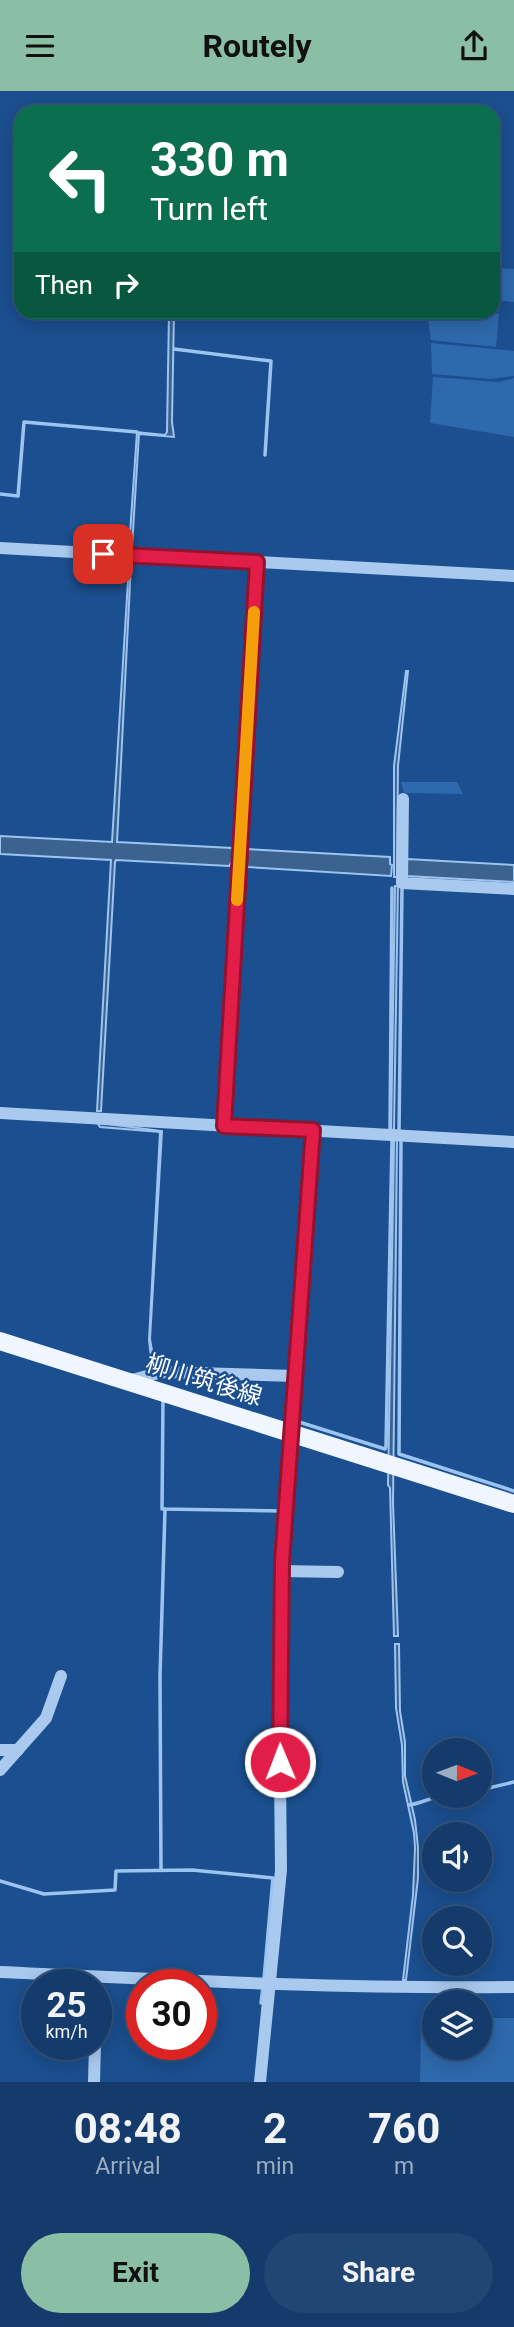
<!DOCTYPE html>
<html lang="en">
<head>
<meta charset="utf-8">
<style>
  :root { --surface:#143b6b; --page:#214673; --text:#f1f3f6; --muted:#9dadc1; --line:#33557e; --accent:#8abfa5 }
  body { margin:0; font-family:Roboto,"Noto Sans JP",sans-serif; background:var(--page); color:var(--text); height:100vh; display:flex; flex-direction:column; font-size:26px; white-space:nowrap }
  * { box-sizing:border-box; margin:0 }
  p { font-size:23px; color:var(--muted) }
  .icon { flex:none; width:38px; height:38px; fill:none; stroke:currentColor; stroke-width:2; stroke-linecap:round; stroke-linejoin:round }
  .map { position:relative; height:1991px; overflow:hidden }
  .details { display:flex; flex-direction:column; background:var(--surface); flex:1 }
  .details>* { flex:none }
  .guide { position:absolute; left:14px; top:14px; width:486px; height:214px; border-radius:21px; box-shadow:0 4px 18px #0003,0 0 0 2px var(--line); background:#0b6e4f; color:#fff; overflow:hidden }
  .needle { width:46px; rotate:91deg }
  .buttons { position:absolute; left:422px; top:1647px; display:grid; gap:14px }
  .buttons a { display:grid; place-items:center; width:70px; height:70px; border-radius:50%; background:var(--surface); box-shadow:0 4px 18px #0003,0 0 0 2px var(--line); font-size:35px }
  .speed { position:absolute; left:21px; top:1878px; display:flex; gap:14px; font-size:35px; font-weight:700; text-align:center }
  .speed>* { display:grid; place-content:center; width:91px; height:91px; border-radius:50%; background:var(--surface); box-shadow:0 4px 18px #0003,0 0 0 2px var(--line); line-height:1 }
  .speed small { font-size:18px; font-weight:400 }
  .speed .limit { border:10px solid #d22; background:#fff; color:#111 }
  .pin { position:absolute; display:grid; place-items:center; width:60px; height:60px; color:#fff; margin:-30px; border-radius:14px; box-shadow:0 4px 10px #0006 }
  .me { position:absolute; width:77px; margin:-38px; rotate:359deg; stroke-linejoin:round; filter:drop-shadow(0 0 5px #0008) }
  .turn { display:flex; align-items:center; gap:24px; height:147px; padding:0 21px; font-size:32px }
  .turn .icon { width:91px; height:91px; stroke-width:2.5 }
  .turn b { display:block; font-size:49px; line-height:60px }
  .then { display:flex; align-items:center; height:66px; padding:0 21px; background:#0003; gap:14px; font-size:26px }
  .eta { display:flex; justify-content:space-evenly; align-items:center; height:119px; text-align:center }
  .eta b { font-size:42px; font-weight:700; line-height:49px }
  .button { display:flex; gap:14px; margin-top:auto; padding:14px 21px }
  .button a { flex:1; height:80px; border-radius:42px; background:var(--accent); color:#111; font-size:28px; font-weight:700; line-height:80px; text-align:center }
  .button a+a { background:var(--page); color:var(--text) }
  header { display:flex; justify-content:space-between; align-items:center; height:91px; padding:0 21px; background:var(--accent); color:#111; font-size:32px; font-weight:700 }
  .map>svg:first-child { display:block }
  .green { fill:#2e69ad }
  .water { fill:#3c6290; stroke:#9cc4f0; stroke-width:2 }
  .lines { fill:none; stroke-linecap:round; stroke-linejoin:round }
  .stream { stroke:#9cc4f0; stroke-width:3.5 }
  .minor { stroke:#a9c9ee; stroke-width:12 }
  .major { stroke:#f0f6ff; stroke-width:18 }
  .route-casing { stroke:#92132f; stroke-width:18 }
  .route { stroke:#e11d48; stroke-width:12 }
  .slow { stroke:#f59e0b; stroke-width:12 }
  .labels { text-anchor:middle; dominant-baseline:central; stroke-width:5; stroke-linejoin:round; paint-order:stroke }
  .street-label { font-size:24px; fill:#fff; stroke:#1b4f8f }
</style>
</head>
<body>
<header><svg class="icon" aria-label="menu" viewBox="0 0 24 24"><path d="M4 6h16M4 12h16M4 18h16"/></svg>Routely<svg class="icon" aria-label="share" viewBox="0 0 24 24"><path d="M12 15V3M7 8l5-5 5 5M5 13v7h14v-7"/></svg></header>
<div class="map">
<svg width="514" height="1991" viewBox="0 0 514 1991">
  <rect width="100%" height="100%" fill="#1b4f8f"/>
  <!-- green -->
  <g class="green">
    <path d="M494 177 514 178V211L494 209Z"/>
    <path d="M479 220 499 223 496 256 431 249 427 221Z"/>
    <path d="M431 252 514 260V285L490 288 432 283Z"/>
    <path d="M433 286 499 291 514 287V346L430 332Z"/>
    <path d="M401 691H457L463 703 404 702Z"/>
    <path d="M480 1927H514V1991H420L421 1928H434V1956H480Z"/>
  </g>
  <!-- water -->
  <g class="water">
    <path d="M169 221H174L172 331 174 346 139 343 132 456 129 457 137 341 165 344 167 341Z"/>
    <path d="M129 473H131L117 751 232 757 233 769 229 775 116 769 115 771 101 1020H97L111 769 0 763V745L112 751Z"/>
    <path d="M406 580H408L398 675 397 786H394V675Z"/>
    <path d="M247 758 390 766V773L392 774 391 785 248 776 244 766 247 765Z"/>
    <path d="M407 768 514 774V791L407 785Z"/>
    <path d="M395 795H398L394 1038 397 1050 393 1412 398 1545H394L390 1397 388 1394 394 1050 391 1036Z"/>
    <path d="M100 1032 162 1040 150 1248 155 1276 152 1277 149 1249 160 1041 100 1036 98 1033Z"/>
    <path d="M395 1553H399L400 1620 405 1651V1685L415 1729 418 1756V1787L406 1889H403L413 1804 415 1757 414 1742 403 1691 402 1654 396 1617Z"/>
  </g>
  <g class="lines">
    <!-- stream -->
    <g class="stream">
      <path d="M174 258 271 270 265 364"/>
      <path d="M0 403 18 405 24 331 137 341"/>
      <path d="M390 1041 392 797"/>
      <path d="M399 1041 402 796"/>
      <path d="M401 1049 399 1363 514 1400"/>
      <path d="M163 1308 162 1418 281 1420"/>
      <path d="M299 1331 385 1358 386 1356 392 1049"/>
      <path d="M480 1699 514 1691"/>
      <path d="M409 1714C423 1712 433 1705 448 1704"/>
      <path d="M161 1779 160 1585 165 1418"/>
      <path d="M0 1790 44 1803 115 1799 116 1780 192 1779 273 1787 264 1888"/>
      <path d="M261 1912 263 1896"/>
    </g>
    <!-- minor -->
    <g class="minor">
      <path d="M0 457 514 485"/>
      <path d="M403 708 402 792 514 798"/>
      <path d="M0 1022 514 1051"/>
      <path d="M224 1035 257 471"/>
      <path d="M128 1290 162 1281 294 1285"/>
      <path d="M281 1480 338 1481"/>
      <path d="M0 1659H18"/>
      <path d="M0 1679 46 1627 61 1585"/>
      <path d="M0 1881C171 1889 342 1898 514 1896"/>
      <path d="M94 1991 95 1953"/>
      <path d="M260 1991 281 1779 279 1589 282 1471 313 1039"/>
    </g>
    <!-- major -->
    <path class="major" d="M0 1250 514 1413"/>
  </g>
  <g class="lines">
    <!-- route casing -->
    <g class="route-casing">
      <path id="route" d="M103 463 257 471 224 1035 313 1039 282 1471 280 1671"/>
    </g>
    <!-- route -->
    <use href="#route" class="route"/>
    <!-- slow -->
    <path class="slow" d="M237 809 254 521"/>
  </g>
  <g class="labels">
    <!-- street labels -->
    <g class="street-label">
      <text transform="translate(204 1289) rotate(17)">柳川筑後線</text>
    </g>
  </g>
</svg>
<div class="buttons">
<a><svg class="needle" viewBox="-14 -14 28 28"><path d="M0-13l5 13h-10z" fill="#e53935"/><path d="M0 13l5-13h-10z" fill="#9dadc1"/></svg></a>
<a><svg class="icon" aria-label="sound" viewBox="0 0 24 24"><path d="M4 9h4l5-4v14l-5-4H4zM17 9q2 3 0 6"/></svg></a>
<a><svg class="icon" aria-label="search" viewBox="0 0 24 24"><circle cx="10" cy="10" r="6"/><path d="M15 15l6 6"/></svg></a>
<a><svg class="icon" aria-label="layers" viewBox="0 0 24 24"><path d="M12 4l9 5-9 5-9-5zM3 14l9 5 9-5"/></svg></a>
</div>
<div class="speed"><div>25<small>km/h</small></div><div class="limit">30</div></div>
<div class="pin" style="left:103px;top:463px;background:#d93025"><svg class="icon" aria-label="arrive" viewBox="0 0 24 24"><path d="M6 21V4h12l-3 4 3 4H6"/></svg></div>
<svg class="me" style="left:280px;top:1671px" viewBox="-20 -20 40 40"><circle r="17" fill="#e11d48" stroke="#fff" stroke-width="3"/><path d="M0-11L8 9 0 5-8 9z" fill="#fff"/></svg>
<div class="guide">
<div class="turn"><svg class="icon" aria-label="left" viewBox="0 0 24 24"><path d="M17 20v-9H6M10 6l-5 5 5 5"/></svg><div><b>330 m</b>Turn left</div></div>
<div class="then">Then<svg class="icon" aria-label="right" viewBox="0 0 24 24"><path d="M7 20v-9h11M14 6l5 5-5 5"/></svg></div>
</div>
</div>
<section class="details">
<div class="eta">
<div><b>08:48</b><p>Arrival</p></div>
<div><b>2</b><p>min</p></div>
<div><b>760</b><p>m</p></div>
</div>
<div class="button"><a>Exit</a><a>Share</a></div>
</section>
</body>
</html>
